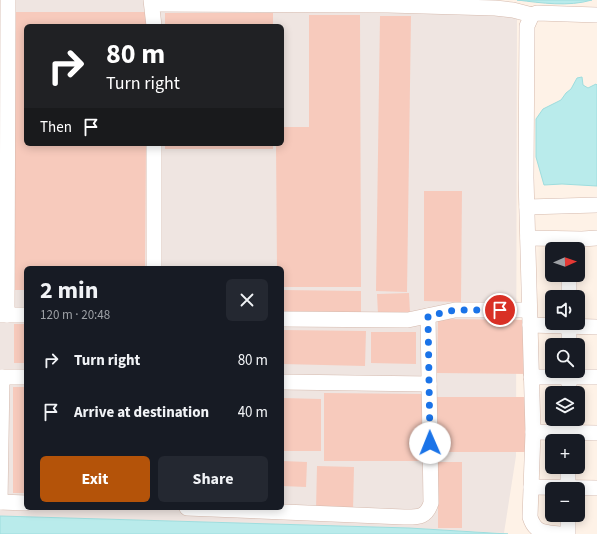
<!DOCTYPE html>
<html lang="en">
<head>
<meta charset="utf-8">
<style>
  :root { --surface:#171b24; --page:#242831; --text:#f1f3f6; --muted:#9ea1a6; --accent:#b45309 }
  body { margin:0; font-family:"Source Sans 3",sans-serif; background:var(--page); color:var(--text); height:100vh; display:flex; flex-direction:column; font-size:15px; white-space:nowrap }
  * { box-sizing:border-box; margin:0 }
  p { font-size:13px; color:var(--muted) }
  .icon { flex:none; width:22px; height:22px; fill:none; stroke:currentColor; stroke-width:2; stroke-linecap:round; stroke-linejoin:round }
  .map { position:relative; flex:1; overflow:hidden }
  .details { position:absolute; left:24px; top:266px; width:260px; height:244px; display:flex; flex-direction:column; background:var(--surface); border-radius:6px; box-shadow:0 2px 10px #0003 }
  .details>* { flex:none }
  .hud { position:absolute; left:24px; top:24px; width:260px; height:122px; border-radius:6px; box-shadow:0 2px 10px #0003; background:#202124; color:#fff; overflow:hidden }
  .needle { width:26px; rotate:88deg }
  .controls { position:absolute; left:545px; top:242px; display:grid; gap:8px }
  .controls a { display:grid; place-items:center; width:40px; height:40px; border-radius:6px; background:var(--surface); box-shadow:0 2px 10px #0003; font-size:20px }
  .pin { position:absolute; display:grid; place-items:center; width:34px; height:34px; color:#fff; margin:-17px; border:2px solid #fff; border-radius:50%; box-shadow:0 1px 4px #0007 }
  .me { position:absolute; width:44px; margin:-22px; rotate:359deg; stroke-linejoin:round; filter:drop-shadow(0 0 3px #0008) }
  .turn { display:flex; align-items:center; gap:14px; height:84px; padding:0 16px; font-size:18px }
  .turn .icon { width:52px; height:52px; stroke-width:2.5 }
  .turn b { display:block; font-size:28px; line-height:34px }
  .then { display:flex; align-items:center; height:38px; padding:0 16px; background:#0003; gap:8px; font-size:15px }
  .round { display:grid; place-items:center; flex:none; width:42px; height:42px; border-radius:6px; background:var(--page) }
  .overview { display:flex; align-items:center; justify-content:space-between; height:68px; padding:0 16px }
  h1 { font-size:24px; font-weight:700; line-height:30px }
  .cta { display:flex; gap:8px; margin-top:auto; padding:8px 16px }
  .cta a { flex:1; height:46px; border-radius:6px; background:var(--accent); color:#fff; font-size:16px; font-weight:700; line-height:46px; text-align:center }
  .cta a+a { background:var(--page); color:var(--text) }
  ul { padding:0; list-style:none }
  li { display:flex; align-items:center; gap:12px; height:52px; padding:0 16px }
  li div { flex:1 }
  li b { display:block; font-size:15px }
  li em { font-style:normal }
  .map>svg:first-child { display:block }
  .industrial { fill:#efe5e1; fill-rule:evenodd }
  .water { fill:#b9ebeb; stroke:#9eddde }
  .building { fill:#f7cabc }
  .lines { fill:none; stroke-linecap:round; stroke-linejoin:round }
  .minor-casing { stroke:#d5baae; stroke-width:16 }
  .minor { stroke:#fff; stroke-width:15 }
  .route { stroke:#1a73e8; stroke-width:7; stroke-dasharray:0 12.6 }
</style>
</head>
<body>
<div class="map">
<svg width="597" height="534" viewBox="0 0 597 534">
  <rect width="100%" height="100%" fill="#fef2e7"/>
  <!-- industrial -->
  <path class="industrial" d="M0 0H246L517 6 516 456 504 533 409 528 0 516ZM26 26H282V144H26ZM26 268H282V508H26Z"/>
  <!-- water -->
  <g class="water">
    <path d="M517 0H592C568 7 542 3 517 0Z"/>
    <path d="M582 77 583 85 588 88 596 84 597 85V186L562 184 544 185 536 157V119L543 109 561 100 566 93 571 89 577 78Z"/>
    <path d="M0 516 409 528 508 534H0Z"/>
  </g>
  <!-- building -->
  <g class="building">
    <path d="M15 12H147V26H26V144H146L145 268H26V290H13Z"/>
    <rect x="165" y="13" width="108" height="13"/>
    <path d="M309 15H360L361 287H282V268H277L276 144H282V127H309Z"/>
    <path d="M380 16H411L407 292 376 291Z"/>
    <rect x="165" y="144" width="108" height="5"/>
    <path d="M424 191H462L461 302 424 301Z"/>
    <path d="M282 290 361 291V315L282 314Z"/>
    <path d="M409 293 410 313 378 314 377 294Z"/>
    <path d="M438 319 528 320 527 374 437 373Z"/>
    <rect x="14" y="324" width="12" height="39"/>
    <path d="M282 330 366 331 365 366 282 364Z"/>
    <path d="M371 332H416V364L371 363Z"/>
    <rect x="13" y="387" width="13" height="106"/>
    <path d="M324 393 422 394V461H324Z"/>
    <rect x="435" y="397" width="91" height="55"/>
    <path d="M282 398 321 399V451H282Z"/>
    <path d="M282 461 307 462 306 487 282 486Z"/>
    <rect x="438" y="462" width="24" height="66"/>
    <path d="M317 466 354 467 353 511 316 510Z"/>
  </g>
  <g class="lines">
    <!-- minor casing -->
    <g class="minor-casing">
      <g id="minor">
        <path d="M151 0 154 26"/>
        <path d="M152 4 388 5 495 8 513 10 532 15"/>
        <path d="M527 207 597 205"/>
        <path d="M528 238 582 239 597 238"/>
        <path d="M154 268V144"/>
        <path d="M569 275V297"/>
        <path d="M0 315H26"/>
        <path d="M7 315 8 0"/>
        <path d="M282 319 408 320 455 310H529"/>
        <path d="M530 325 597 327"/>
        <path d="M569 345V323"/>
        <path d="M0 377H26"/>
        <path d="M531 377H597"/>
        <path d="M282 382 429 384"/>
        <path d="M569 393V371"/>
        <path d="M533 432 597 433"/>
        <path d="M531 487 597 488"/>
        <path d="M568 489V467"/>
        <path d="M0 502 2 377"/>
        <path d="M0 502 26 503"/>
        <path d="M187 508 404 517C418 517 426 518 431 503L428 316"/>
        <path d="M559 534C544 532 535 533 530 517L533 432 526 178 527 26 532 15 537 13 597 15"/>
        <path d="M568 534V515"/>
      </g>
    </g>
    <!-- minor -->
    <use href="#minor" class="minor"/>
  </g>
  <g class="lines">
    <!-- route -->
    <path class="route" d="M430 443 428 316 455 310H500"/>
  </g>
</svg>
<div class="controls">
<a><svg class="needle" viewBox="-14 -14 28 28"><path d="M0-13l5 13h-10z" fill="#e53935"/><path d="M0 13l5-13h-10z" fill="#9ea1a6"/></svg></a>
<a><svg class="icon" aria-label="sound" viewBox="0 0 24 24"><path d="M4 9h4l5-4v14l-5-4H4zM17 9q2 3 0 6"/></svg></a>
<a><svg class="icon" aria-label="search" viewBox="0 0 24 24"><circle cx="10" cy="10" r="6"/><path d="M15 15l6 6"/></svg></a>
<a><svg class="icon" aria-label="layers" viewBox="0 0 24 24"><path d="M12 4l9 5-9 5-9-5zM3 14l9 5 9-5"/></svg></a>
<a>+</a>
<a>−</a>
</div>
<div class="pin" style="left:500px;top:310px;background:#d93025"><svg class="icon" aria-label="arrive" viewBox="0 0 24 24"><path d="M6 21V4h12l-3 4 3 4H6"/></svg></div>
<svg class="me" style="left:430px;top:443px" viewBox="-20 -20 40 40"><circle r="19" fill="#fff"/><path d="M0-13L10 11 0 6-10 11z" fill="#1a73e8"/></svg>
<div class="hud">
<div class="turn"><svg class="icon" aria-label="right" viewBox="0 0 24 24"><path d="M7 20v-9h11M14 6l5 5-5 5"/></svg><div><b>80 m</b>Turn right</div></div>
<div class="then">Then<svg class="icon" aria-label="arrive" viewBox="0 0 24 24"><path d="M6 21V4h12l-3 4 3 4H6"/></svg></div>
</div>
<section class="details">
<div class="overview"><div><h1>2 min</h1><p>120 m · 20:48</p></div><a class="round"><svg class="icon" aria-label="close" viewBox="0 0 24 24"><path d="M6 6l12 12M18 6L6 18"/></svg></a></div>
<ul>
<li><svg class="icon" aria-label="right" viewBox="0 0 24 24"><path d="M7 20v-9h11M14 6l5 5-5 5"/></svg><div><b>Turn right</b></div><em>80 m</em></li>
<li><svg class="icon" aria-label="arrive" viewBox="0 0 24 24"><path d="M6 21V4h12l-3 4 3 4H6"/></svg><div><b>Arrive at destination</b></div><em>40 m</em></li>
</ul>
<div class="cta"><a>Exit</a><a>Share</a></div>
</section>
</div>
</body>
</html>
